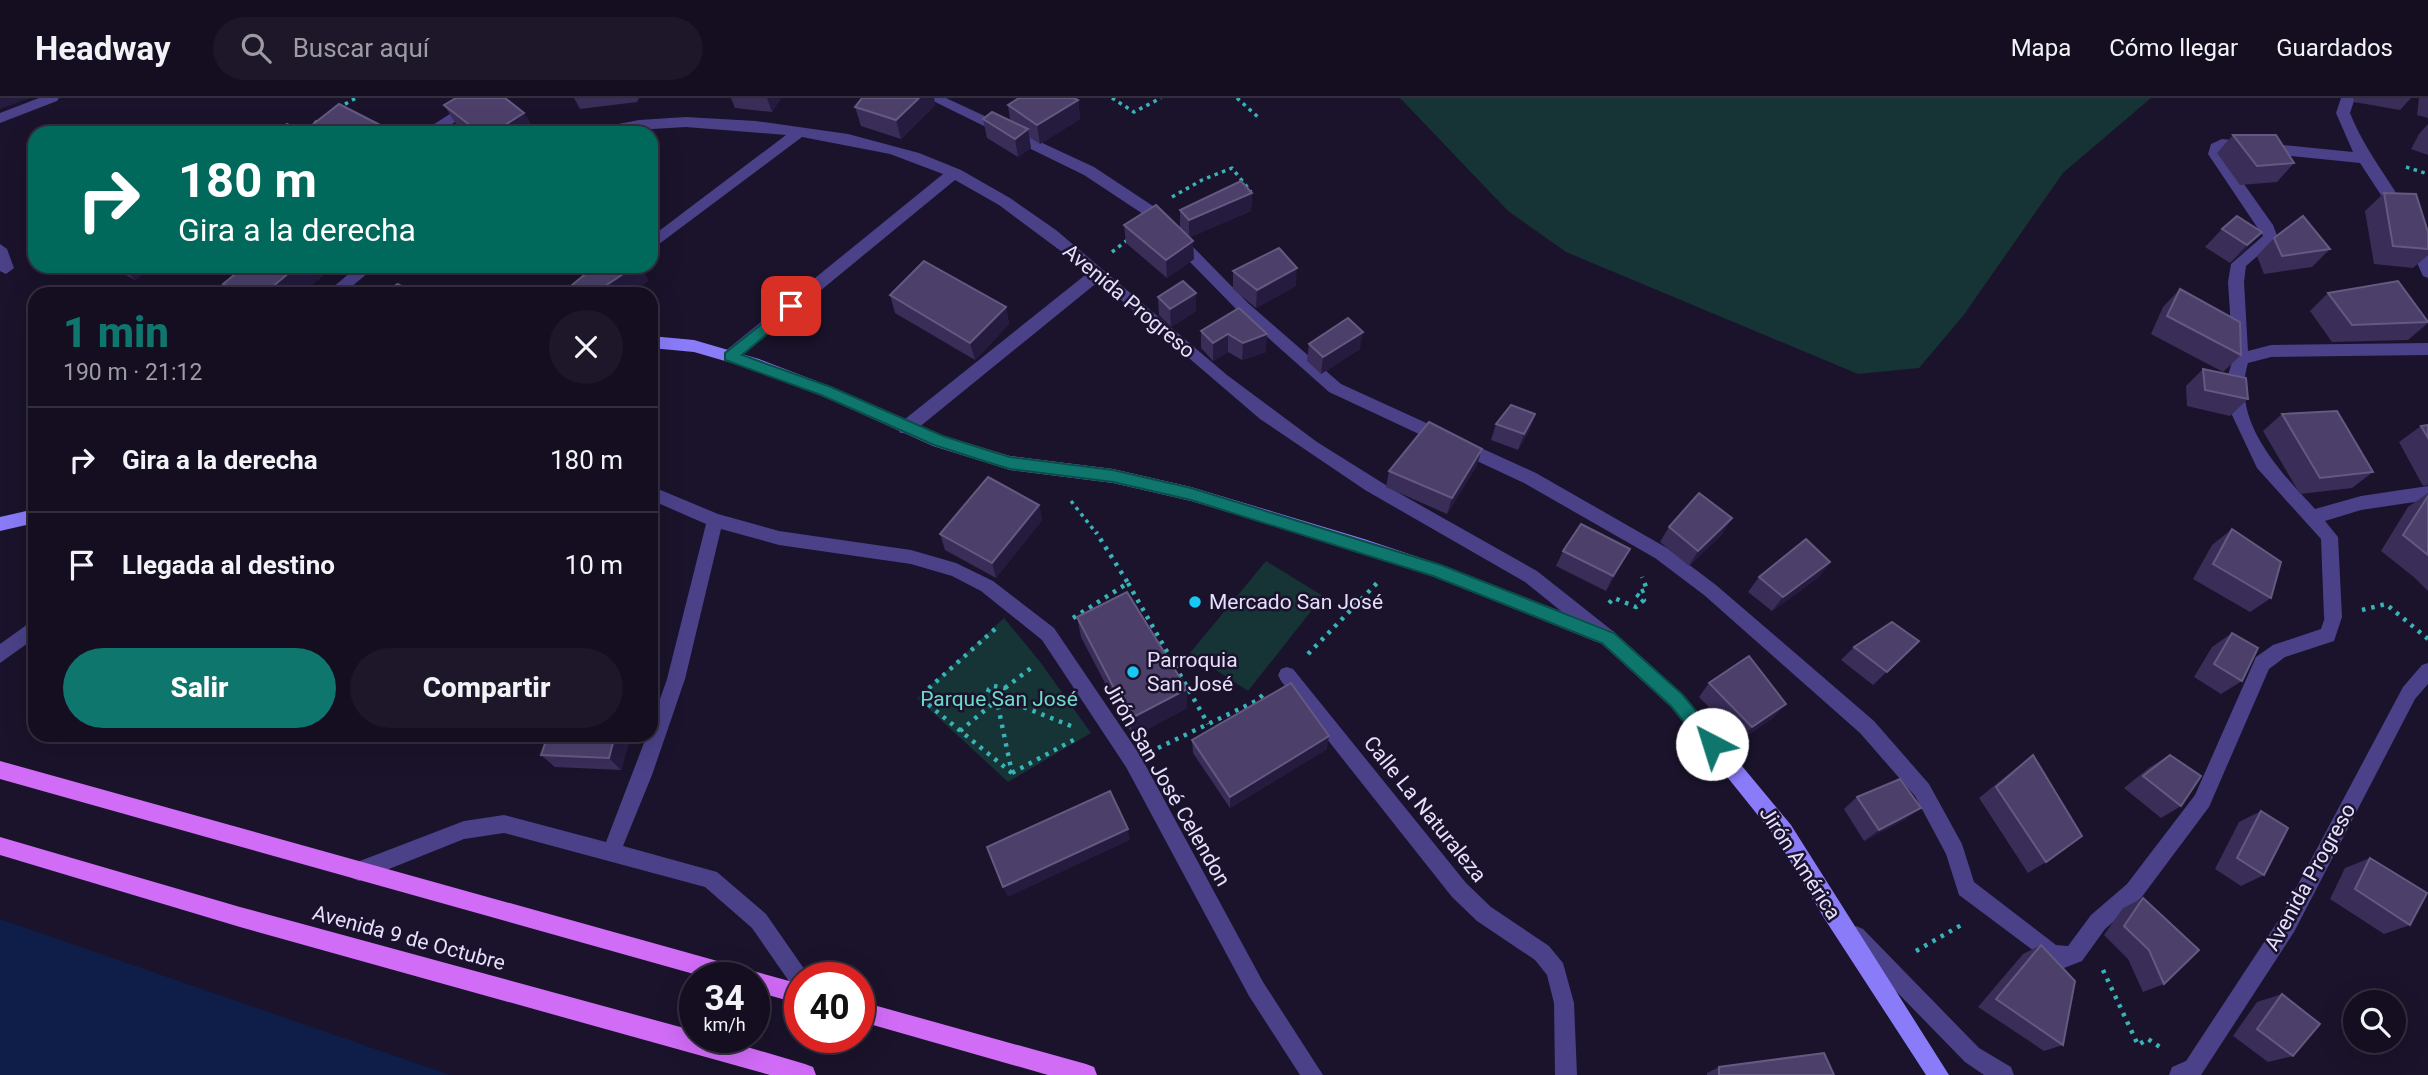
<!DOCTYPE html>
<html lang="es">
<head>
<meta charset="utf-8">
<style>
  :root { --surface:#140e20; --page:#1d1729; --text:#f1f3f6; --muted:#9d9ca5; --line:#332e3e; --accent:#0f766e }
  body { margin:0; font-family:Roboto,sans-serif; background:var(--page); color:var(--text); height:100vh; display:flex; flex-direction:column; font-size:26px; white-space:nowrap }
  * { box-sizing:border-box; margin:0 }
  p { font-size:23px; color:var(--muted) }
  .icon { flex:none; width:38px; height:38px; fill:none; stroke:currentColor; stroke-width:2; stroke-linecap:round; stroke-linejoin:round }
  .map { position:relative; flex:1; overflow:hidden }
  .sheet { position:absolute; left:28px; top:189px; width:630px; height:455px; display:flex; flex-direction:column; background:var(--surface); border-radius:21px; box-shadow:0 7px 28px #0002,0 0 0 2px var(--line) }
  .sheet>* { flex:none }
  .guide { position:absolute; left:28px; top:28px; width:630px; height:147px; border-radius:21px; box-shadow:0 7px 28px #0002,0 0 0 2px var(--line); background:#00695c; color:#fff; overflow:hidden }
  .controls { position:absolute; left:2343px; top:892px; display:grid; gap:14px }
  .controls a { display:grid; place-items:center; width:63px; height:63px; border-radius:50%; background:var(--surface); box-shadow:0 7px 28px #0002,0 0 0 2px var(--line); font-size:35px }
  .speed { position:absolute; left:679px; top:864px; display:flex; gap:14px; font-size:35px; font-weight:700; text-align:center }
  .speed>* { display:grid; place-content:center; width:91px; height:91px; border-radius:50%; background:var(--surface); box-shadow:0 7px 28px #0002,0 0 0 2px var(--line); line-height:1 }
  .speed small { font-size:18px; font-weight:400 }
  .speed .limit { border:10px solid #d22; background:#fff; color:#111 }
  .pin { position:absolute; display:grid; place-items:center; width:60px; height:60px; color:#fff; margin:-30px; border-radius:14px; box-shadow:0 4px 10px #0006 }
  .me { position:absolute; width:77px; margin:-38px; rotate:320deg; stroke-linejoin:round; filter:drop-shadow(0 0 5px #0008) }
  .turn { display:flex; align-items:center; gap:24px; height:147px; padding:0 35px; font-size:32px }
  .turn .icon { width:91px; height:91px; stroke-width:2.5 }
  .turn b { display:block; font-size:49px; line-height:60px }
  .round { display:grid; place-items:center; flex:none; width:74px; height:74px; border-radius:37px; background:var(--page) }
  .summary { display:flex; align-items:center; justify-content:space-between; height:119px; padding:0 35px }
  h1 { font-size:42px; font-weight:800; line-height:52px; color:var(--accent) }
  .cta { display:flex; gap:14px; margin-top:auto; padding:14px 35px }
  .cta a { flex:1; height:80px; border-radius:42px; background:var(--accent); color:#fff; font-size:28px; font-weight:800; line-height:80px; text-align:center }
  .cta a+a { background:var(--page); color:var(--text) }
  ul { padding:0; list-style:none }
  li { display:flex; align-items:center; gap:21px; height:105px; padding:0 35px; border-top:2px solid var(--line) }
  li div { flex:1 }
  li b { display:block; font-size:26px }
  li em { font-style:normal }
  header { display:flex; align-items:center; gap:42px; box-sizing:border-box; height:98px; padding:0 35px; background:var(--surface); border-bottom:2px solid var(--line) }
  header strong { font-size:33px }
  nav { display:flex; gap:38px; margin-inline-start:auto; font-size:24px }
  .search { width:490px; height:63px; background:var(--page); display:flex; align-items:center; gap:18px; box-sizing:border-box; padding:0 24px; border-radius:38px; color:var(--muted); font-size:26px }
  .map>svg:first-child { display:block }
  .green { fill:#163335 }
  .water { fill:#0e1e49 }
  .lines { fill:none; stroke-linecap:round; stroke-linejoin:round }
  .path-far1 { stroke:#38b4b9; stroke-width:3.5; stroke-dasharray:3.5 4.5; stroke-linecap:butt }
  .path { stroke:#38b4b9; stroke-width:4.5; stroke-dasharray:3.5 6; stroke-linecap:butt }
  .lane { fill:#4a4188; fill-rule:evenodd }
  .street { fill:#4a4188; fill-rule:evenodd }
  .secondary { fill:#8a7bf8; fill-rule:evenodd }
  .primary { fill:#d16cf7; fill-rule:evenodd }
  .wall { fill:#3a2d58 }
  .shaded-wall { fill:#251b3f }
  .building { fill:#4c406a; stroke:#645981; stroke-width:2 }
  .route { fill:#0f766e; stroke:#0a4d48; stroke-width:2 }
  .poi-dot { fill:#16c8f3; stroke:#1a132b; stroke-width:2.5 }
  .labels { text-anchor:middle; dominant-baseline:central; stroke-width:5; stroke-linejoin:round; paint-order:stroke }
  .street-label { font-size:21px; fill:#e6dffd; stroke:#1a132b }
  .poi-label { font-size:21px; fill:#e6dffd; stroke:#1a132b; text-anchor:start }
  .park-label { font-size:21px; fill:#6ddbca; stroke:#1a132b }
</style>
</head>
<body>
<header>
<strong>Headway</strong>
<div class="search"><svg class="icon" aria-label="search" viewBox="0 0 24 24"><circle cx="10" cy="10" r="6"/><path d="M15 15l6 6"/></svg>Buscar aquí</div>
<nav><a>Mapa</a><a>Cómo llegar</a><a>Guardados</a></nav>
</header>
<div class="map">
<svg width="2428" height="977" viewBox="0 0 2428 977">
  <rect width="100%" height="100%" fill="#1a132b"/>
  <!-- green -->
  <g class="green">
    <path d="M1400 0H2151L2063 75 1963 218 1919 270 1858 276 1566 154 1508 113Z"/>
    <path d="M1266 463 1323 498 1248 593 1190 555Z"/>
    <path d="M1004 520 1041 565 1091 635 1008 684 917 600Z"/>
  </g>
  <!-- water -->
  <path class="water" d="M0 821 450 977H0Z"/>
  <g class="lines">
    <!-- path-far1 -->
    <g class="path-far1">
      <path d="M1112 0 1134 14 1161 0"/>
      <path d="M1237 0 1259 20"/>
      <path d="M338 10 356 0"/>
      <path d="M302 35 319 22"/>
      <path d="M2406 69 2428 76"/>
      <path d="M1172 99 1202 82 1232 70 1251 94"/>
      <path d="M1112 154 1130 140"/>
      <path d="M1071 403 1097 436"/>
    </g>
    <!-- path -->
    <g class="path">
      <path d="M1128 485 1208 626"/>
      <path d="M1609 505 1614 500 1636 509 1644 502 1636 496 1647 491 1642 479"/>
      <path d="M2362 512 2386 506 2428 541"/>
      <path d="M1073 520 1128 485 1096 434"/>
      <path d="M995 531 919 599 1012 675"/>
      <path d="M1308 556 1380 482"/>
      <path d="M994 588 1005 590 1008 596 1003 606 991 607 985 601 989 591Z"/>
      <path d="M1005 590 1035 567"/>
      <path d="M1006 602 1071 628"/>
      <path d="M998 608 1012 675"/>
      <path d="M960 633 991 607"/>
      <path d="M1158 650 1256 603 1265 595"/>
      <path d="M1012 675 1079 639"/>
      <path d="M1916 853 1963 826"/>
      <path d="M2103 872 2138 947 2148 941 2163 951"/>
    </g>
    <!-- lane -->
    <g class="lane">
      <path d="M475 0H492L438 35H420Z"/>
      <path d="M927 0H946L1094 69 1153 108 1248 205 1341 286 1536 375 1667 450 1716 487 1874 623 1929 686 1962 746 1974 784 2056 847 2068 848 2091 817 2127 786 2195 697 2256 559 2273 547 2321 531 2327 513 2333 511 2339 513 2342 519 2334 543 2285 559 2269 571 2209 709 2141 800 2105 831 2082 863 2064 870 2050 865 1959 797 1946 756 1915 698 1860 635 1704 497 1655 460 1524 385 1329 294 1238 213 1143 116 1084 77Z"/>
    </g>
    <!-- street -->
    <g class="street">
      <path d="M39 0H59L57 3 0 25V15Z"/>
      <path d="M2341 0H2355L2350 15C2365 52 2385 75 2404 108L2408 116 2406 120H2396L2360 65 2224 51 2222 55 2273 127 2278 140 2246 168 2244 184 2248 253 2271 247 2428 245V257L2271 259 2248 265C2230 323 2280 373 2315 411L2361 398 2428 388V402L2361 412 2325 423 2338 439 2342 519 2339 525 2333 527 2327 525 2324 519 2321 441 2257 370 2232 317 2228 277 2233 261 2228 184 2231 166 2263 138 2208 56 2211 46 2222 41 2353 54 2336 15Z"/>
      <path d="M686 19 756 23 848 36 919 55 961 72 1010 100 1056 132 1227 277 1317 344 1397 394 1537 473 1614 534 1617 540 1614 546 1608 548 1602 546 1525 484 1365 392 1260 321 1099 183 912 335H900L898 330 900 325 1089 174 999 107 955 82 736 262H724L722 258 724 254 943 76 890 56 802 39 651 152V139L786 37 686 29 585 35 587 32 639 22Z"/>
      <path d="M2413 136 2418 137 2428 158V180L2423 178 2406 141Z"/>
      <path d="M0 146 7 151 14 170 6 176 0 173Z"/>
      <path d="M358 168H376L343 196H325Z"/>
      <path d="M651 388 718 416 779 433 911 452 956 465 993 483 1054 530 1140 657 1263 884 1323 977H1300L1249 898 1126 669 1042 542 981 493 952 478 911 466 779 447 721 431 685 581 652 677 623 748 717 774 766 816 807 875 810 880H800V892L793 889 752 830 705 789 504 735 464 741 359 783 352 780 349 773 352 766 464 723 504 717 606 744 647 637H651V627L667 581 706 426 651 402Z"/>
      <path d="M35 521V540L0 565V546Z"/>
      <path d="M2428 565V586L2415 601 2294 834 2201 977H2169L2172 969 2186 963 2280 820 2403 589 2422 567Z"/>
      <path d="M1287 569 1293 571 1466 785 1491 809 1549 848 1563 865 1574 905 1577 977H1555L1554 905 1547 877 1535 862 1477 823 1452 799 1281 583 1278 577 1281 571Z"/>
      <path d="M1856 828 1863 831 1979 950 2011 969 2014 977H1984L1965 964 1849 845 1846 838 1849 831Z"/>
    </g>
    <!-- secondary -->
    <g class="secondary">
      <path d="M651 238 694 242 759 261 832 289 944 338 1010 358 1113 371 1191 389 1364 441 1442 467 1614 534 1683 597 1791 727 1949 977H1926L1824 820 1777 741 1671 609 1602 546 1432 478 1364 455 1191 403 1113 385 1010 372 933 348 820 297 749 270 694 254 651 250Z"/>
      <path d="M35 411V425L0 433V419Z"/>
    </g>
    <!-- primary -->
    <g class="primary">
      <path d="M0 663 800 886V906L754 893V880H708L0 681Z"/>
      <path d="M0 739 240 809 695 933V940H717L805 966 813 969 816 977H770L240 829 0 757Z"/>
      <path d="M859 903 1086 966 1094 969 1097 977H1048L859 923Z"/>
    </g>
  </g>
  <!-- wall -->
  <g class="wall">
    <path d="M574 0H639L637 4 580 11Z"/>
    <path d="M731 0H781L772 14 735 10Z"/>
    <path d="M862 0H934L935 7 901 41 861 28 855 9Z"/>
    <path d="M2353 0H2411L2400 12 2354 4Z"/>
    <path d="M2419 0H2428V20L2417 17Z"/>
    <path d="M1078 2 1080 21 1040 46 1029 39 1031 50 1018 59 987 40 983 21 1010 22 1008 7Z"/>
    <path d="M444 7 524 15 535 33 532 35H467L456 26Z"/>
    <path d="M2428 26V57L2411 51 2419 36Z"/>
    <path d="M312 27 387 35H318Z"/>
    <path d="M2233 37 2294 65 2277 84 2240 87 2217 55Z"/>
    <path d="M1252 95 1251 113 1190 139 1194 161 1167 180 1126 145 1124 127 1180 130V112Z"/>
    <path d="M2384 95 2428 151V157L2413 170 2374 166 2365 113Z"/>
    <path d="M2222 131 2262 134 2245 152 2230 165 2205 149Z"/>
    <path d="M2274 140 2330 151 2312 169 2264 176 2257 158Z"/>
    <path d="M109 168H153L135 182Z"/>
    <path d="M245 168H331L332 170 301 196H232L223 186Z"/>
    <path d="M1233 173 1296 188 1256 210 1233 191Z"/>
    <path d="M2180 191 2241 257 2223 274 2151 236 2163 209Z"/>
    <path d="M2328 195 2428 223V225L2408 242 2332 244 2310 213Z"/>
    <path d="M890 197 1006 209 1009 226 975 262 895 215Z"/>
    <path d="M1158 199 1196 213 1171 229 1159 217Z"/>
    <path d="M1239 210 1266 254 1242 262 1228 254 1213 263 1201 250V233Z"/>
    <path d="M1309 246 1360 251 1321 276 1307 263Z"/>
    <path d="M2203 271 2248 301 2230 318 2187 308 2186 288Z"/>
    <path d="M1535 316 1529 333 1518 352 1491 342 1496 326Z"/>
    <path d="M2282 316 2373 374 2352 390 2300 396 2263 333Z"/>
    <path d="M2428 327V387L2423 388 2399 344 2421 328Z"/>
    <path d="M1477 367 1447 416 1386 389 1389 373Z"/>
    <path d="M2428 395V493L2415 480 2381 453 2408 409Z"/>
    <path d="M1039 407 1042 422 996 480 945 452 940 436Z"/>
    <path d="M1732 420 1722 436 1689 468 1660 444 1669 429Z"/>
    <path d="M2232 431 2271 500 2250 514 2193 481 2212 447Z"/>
    <path d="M1630 451 1606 493 1556 468 1563 453Z"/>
    <path d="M1830 464 1819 479 1772 513 1748 494 1759 479Z"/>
    <path d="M1077 519 1187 591V610L1133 639 1081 539Z"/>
    <path d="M2232 535 2242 583 2221 596 2194 579 2212 549Z"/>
    <path d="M1919 543 1873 587 1841 562 1854 549Z"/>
    <path d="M1709 585 1774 619 1741 642 1699 599Z"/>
    <path d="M548 637H631L621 672 555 669 541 657Z"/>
    <path d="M1192 642 1327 651 1230 710 1193 655Z"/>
    <path d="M2033 657 2046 764 2028 775 1979 700 2016 670Z"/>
    <path d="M2170 657 2181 708 2161 720 2124 690 2150 669Z"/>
    <path d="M1857 699 1906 721 1864 743 1844 711Z"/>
    <path d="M2261 713 2264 777 2241 788 2215 771 2239 724Z"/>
    <path d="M2370 760 2410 827 2384 836 2330 801 2345 770Z"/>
    <path d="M2143 800 2164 886 2143 894 2128 861 2104 837 2123 810Z"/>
    <path d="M2041 847 2063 947 2044 953 1978 909 2023 856Z"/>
    <path d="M2282 896 2293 958 2268 964 2233 938 2257 904Z"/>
    <path d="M1719 969 1834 977H1707V975Z"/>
  </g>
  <!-- shaded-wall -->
  <g class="shaded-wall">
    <path d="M0 0H30L0 11Z"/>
    <path d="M767 0H781L772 14Z"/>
    <path d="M919 0H934L935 7 901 41 896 22Z"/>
    <path d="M1078 2 1080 21 1040 46 1037 27Z"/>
    <path d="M524 15 535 33 532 35H492Z"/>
    <path d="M382 28 387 35H372Z"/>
    <path d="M1028 31 1031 50 1018 59 1015 41Z"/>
    <path d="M1252 95 1251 113 1189 140V122Z"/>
    <path d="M2262 134 2245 152 2230 165 2247 147Z"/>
    <path d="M1193 143 1194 161 1167 180 1166 162Z"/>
    <path d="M121 168H153L135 182Z"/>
    <path d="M297 168H331L332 170 301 196H264Z"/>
    <path d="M635 168H641L649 183 630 196H593Z"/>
    <path d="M1297 170 1296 188 1256 210 1257 192Z"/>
    <path d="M1196 195V213L1171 229 1170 211Z"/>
    <path d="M1006 209 1009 226 975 262 970 245Z"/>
    <path d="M1363 234 1360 251 1321 276 1323 259Z"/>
    <path d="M1228 236V254L1213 263V245Z"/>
    <path d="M1267 236 1266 254 1242 262 1243 245Z"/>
    <path d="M1535 316 1529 333 1518 352 1524 336Z"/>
    <path d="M1482 351 1477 367 1447 416 1452 400Z"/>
    <path d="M1039 407 1042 422 996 480 992 465Z"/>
    <path d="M1732 420 1722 436 1689 468 1698 453Z"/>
    <path d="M1630 451 1622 466 1606 493 1613 478Z"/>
    <path d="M1830 464 1819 479 1772 513 1783 499Z"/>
    <path d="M1187 591V610L1133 639 1130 621Z"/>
    <path d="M1786 606 1774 619 1741 642 1752 629Z"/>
    <path d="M615 637H631L621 672 609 660Z"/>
    <path d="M1329 638 1327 651 1230 710V699Z"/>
    <path d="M1921 710 1906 721 1864 743 1879 732Z"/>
    <path d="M1128 731 1130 742 1008 799 1003 789Z"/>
  </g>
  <!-- building -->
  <g class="building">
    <path d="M456 0H505L524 15 492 35H480L444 7Z"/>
    <path d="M862 0H919L896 22 855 9Z"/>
    <path d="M1019 0H1074L1078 2 1037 27 1008 7Z"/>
    <path d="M339 6 382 28 372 35H327L312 27Z"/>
    <path d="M992 14 1028 31 1015 41 983 21Z"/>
    <path d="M287 26 305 35H273Z"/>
    <path d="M2233 37H2276L2294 65 2257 68Z"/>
    <path d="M1241 83 1252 95 1189 122 1180 112Z"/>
    <path d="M2384 95 2416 96 2428 134V151L2393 148Z"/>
    <path d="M1156 107 1193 143 1166 162 1124 127Z"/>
    <path d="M2237 118 2262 134 2247 147 2222 131Z"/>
    <path d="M2303 118 2330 151 2282 158 2274 140Z"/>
    <path d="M1279 150 1297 170 1257 192 1233 173Z"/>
    <path d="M924 163 1006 209 970 245 890 197Z"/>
    <path d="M245 168H297L264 196H242L223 186Z"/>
    <path d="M595 168H635L593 196H573L565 193Z"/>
    <path d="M1183 183 1196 195 1170 211 1158 199Z"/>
    <path d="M2398 183 2428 224 2352 227 2328 195Z"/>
    <path d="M398 186 415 196H380Z"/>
    <path d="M2180 191 2240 224 2241 257 2167 218Z"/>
    <path d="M1239 210 1267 236 1243 245 1228 236 1213 245 1201 233Z"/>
    <path d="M1348 220 1363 234 1323 259 1309 246Z"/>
    <path d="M2203 271 2246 280 2248 301 2205 292Z"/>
    <path d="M1511 307 1535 316 1524 336 1496 326Z"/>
    <path d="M2337 313 2373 374 2320 380 2282 316Z"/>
    <path d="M1429 324 1482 351 1452 400 1389 373Z"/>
    <path d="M2428 327V340L2421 328Z"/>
    <path d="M988 379 1039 407 992 465 940 436Z"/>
    <path d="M1699 395 1732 420 1698 453 1669 429Z"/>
    <path d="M2428 398V457L2403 437Z"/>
    <path d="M1581 426 1630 451 1613 478 1563 453Z"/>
    <path d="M2232 431 2281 464 2271 500 2213 466Z"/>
    <path d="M1806 441 1830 464 1783 499 1759 479Z"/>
    <path d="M1127 494 1187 591 1130 621 1077 519Z"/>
    <path d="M1892 524 1919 543 1887 574 1854 549Z"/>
    <path d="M2232 535 2258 550 2242 583 2214 566Z"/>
    <path d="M1749 558 1786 606 1752 629 1709 585Z"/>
    <path d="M1291 585 1329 638 1230 699 1192 642Z"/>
    <path d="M548 637H615L609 660 541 657Z"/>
    <path d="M2033 657 2082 738 2046 764 1996 689Z"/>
    <path d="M2170 657 2201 678 2181 708 2143 678Z"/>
    <path d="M1900 681 1921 710 1879 732 1857 699Z"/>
    <path d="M1110 693 1128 731 1003 789 987 749Z"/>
    <path d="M2261 713 2288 730 2264 777 2237 760Z"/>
    <path d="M2370 760 2427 795 2410 827 2355 791Z"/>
    <path d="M2143 800 2199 852 2164 886 2149 852 2124 828Z"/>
    <path d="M2041 847 2075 883 2063 947 1996 901Z"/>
    <path d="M2282 896 2320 926 2293 958 2257 931Z"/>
    <path d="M1824 955 1834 977H1719V969Z"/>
  </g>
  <!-- route -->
  <path class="route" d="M791 203 798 208 796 212 742 257 831 289 943 338 987 352 1010 359 1113 372 1191 390 1441 467 1614 535 1683 597 1718 640 1721 646 1718 651 1712 653 1706 651 1671 608 1602 545 1433 478 1191 402 1113 384 1010 371 987 364 934 347 821 297 725 262V255Z"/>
  <!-- markers -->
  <g class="poi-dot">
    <circle cx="1195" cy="504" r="7"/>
    <circle cx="1133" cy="574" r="7"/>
  </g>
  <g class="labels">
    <!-- street labels -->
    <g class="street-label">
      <text transform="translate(1129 203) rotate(40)">Avenida Progreso</text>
      <text transform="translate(1167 686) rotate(60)">Jirón San José Celendon</text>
      <text transform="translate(1425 711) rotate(51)">Calle La Naturaleza</text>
      <text transform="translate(1800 765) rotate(57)">Jirón América</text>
      <text transform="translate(2310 779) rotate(-61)">Avenida Progreso</text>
      <text transform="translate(409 840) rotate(15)">Avenida 9 de Octubre</text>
    </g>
    <!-- poi labels -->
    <g class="poi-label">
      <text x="1209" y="504">Mercado San José</text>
      <text x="1147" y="562">Parroquia<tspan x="1147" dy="24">San José</tspan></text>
    </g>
    <!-- park labels -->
    <g class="park-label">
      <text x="999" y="601">Parque San José</text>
    </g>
  </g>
</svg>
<div class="controls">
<a><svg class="icon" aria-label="search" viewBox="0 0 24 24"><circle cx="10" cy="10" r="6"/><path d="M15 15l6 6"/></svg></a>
</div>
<div class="speed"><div>34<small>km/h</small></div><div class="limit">40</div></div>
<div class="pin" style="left:791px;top:208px;background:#d93025"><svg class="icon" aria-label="arrive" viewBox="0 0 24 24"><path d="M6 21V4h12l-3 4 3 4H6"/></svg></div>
<svg class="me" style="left:1712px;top:646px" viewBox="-20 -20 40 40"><circle r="19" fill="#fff"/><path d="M0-13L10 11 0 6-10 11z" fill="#0f766e"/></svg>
<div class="guide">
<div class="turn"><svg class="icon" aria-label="right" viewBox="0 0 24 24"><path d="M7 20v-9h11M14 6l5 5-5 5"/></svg><div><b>180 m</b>Gira a la derecha</div></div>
</div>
<section class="sheet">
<div class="summary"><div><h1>1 min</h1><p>190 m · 21:12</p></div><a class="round"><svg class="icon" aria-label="close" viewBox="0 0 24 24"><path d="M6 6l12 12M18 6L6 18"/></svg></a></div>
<ul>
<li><svg class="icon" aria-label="right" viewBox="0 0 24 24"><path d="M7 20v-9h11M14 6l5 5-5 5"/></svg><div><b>Gira a la derecha</b></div><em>180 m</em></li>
<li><svg class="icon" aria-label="arrive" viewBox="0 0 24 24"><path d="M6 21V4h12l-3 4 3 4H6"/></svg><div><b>Llegada al destino</b></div><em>10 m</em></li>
</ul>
<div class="cta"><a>Salir</a><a>Compartir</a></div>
</section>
</div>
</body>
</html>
